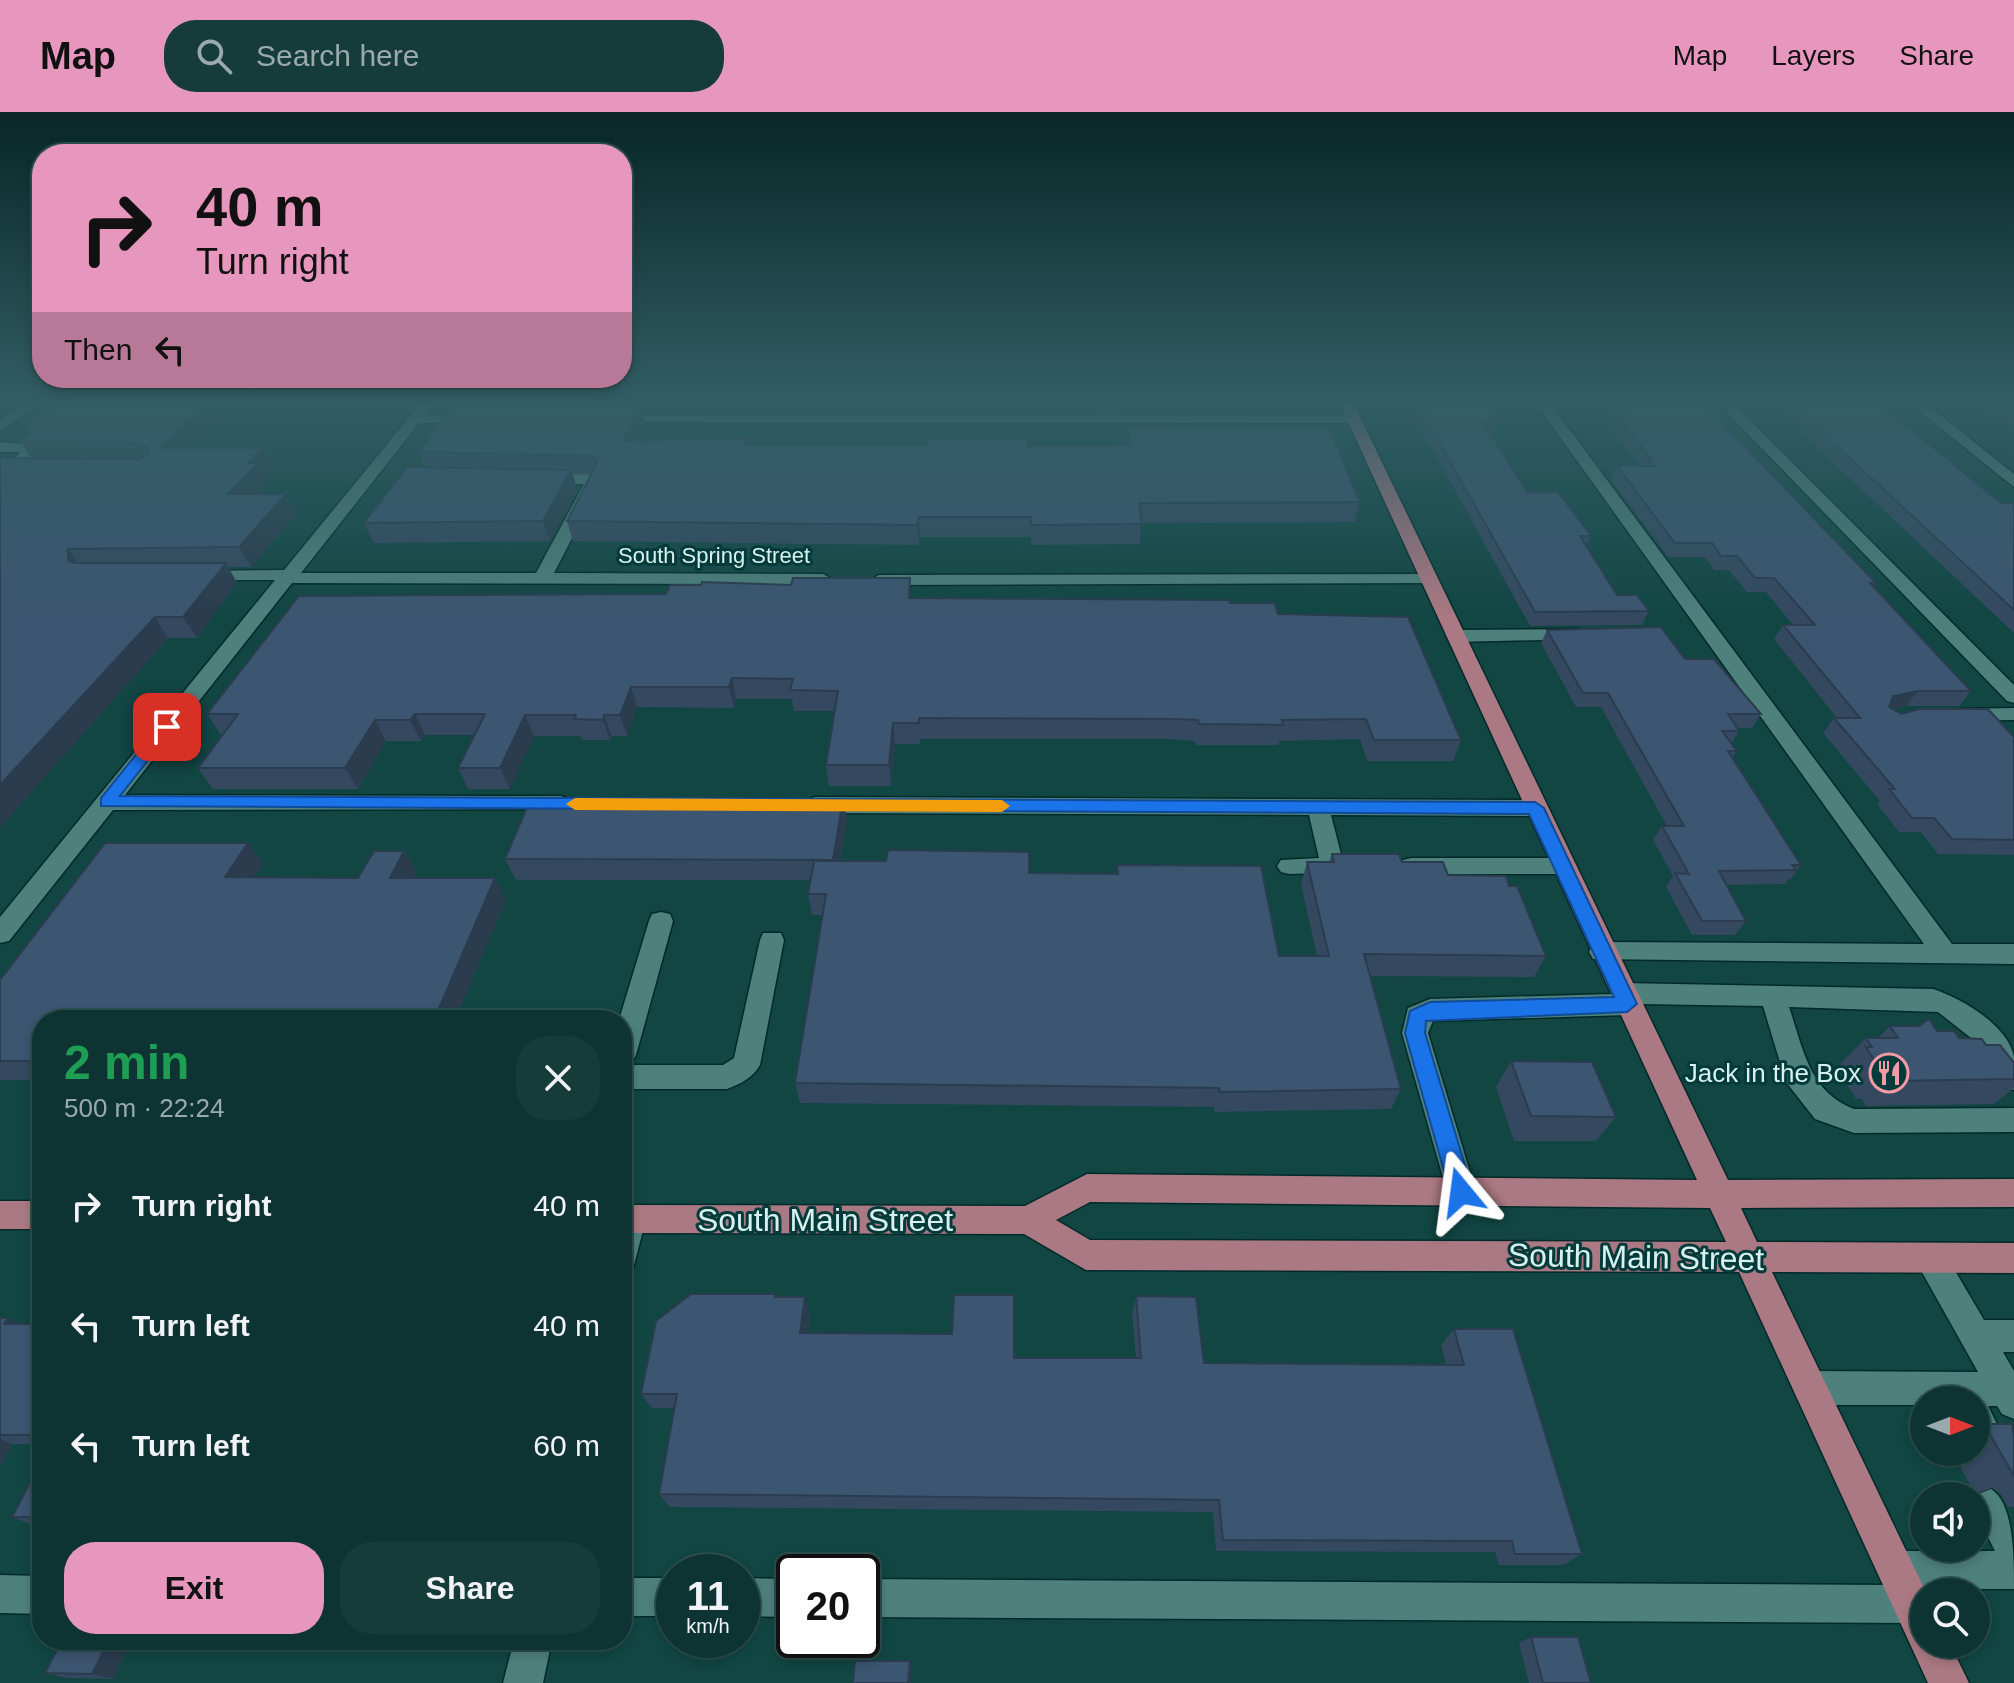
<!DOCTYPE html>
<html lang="en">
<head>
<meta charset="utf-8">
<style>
  :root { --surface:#0d3432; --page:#163c3a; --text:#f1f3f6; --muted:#9aaaac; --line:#2d4f4d; --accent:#e797bd }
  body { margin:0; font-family:Helvetica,sans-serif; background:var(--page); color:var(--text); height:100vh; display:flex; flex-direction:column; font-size:30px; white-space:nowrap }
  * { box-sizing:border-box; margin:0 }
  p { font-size:26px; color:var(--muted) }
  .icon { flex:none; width:44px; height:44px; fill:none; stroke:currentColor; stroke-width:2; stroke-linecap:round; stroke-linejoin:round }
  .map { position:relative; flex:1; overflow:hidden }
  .side { position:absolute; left:32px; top:898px; width:600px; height:640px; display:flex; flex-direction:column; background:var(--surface); border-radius:32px; box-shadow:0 4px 12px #0003,0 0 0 2px var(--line) }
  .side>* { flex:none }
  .top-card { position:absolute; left:32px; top:32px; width:600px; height:244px; border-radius:32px; box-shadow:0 4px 12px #0003,0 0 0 2px var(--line); background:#e797bd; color:#111; overflow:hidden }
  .needle { width:52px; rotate:90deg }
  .controls { position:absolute; left:1910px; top:1274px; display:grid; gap:16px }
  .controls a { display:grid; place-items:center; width:80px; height:80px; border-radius:50%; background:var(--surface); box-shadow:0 4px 12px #0003,0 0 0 2px var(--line); font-size:40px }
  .speed { position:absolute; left:656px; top:1442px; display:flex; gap:16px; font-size:40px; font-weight:700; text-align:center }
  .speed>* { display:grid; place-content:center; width:104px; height:104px; border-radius:50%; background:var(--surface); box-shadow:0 4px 12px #0003,0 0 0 2px var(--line); line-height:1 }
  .speed small { font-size:20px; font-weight:400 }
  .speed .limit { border:4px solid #111; border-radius:12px; background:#fff; color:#111 }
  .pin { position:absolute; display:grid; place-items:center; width:68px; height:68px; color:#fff; margin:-34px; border-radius:16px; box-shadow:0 4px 12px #0006 }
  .me { position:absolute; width:88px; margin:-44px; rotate:344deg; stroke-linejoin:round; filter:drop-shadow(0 0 6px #0008) }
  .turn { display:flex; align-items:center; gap:28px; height:168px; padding:0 32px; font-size:36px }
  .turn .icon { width:104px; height:104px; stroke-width:2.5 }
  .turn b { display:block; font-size:56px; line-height:68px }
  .then { display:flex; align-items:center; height:76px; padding:0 32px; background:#0003; gap:16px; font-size:30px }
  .round { display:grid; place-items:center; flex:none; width:84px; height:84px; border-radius:32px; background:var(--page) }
  .headline { display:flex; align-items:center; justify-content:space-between; height:136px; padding:0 32px }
  h1 { font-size:48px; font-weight:700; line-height:60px; color:#1e9e55 }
  .action { display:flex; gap:16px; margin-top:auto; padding:16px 32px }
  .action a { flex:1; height:92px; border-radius:32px; background:var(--accent); color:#111; font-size:32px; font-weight:700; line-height:92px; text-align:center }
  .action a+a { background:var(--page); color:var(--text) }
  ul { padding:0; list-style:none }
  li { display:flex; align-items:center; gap:24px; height:120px; padding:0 32px }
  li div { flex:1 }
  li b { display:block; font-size:30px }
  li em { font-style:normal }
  header { display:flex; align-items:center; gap:48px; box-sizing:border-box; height:112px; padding:0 40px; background:var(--accent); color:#111 }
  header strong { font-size:38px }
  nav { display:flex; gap:44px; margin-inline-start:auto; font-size:28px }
  .search { width:560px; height:72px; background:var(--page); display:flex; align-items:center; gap:20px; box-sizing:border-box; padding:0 28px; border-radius:32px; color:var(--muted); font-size:30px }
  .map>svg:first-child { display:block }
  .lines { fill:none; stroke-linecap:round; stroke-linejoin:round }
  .minor-casing { stroke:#022a29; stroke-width:3 }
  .major-casing { stroke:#022a29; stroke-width:3 }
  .minor { fill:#4e807c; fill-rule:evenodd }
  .major { fill:#ab7983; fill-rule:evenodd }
  .wall { fill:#344960 }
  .shaded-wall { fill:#2a3c4e }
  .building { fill:#3c5570; stroke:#2a3c4e; stroke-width:2 }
  .route { fill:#1a73e8; stroke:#114b97; stroke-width:2 }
  .slow { fill:#f59e0b }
  .labels { text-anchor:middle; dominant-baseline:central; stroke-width:6; stroke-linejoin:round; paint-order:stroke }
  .far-street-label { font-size:22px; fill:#d8f1ef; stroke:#023b39 }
  .poi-label { font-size:26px; fill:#d8f1ef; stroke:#023b39; text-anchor:end }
  .near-street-label { font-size:32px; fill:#d8f1ef; stroke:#023b39 }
</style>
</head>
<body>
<header>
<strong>Map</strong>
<div class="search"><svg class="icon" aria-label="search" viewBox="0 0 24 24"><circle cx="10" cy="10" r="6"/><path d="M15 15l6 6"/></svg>Search here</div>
<nav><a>Map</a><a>Layers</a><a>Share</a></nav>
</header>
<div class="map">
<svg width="2014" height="1571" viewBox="0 0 2014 1571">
  <rect width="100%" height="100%" fill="#114643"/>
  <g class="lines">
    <!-- minor casing -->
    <g class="minor-casing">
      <g id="minor">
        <path d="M36 286H53L0 318V308Z"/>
        <path d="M271 286H289L278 290Z"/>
        <path d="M425 286H439L426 303H476L483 307 476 311H419L301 461H536L584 372H542L534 367 542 362H589L600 372 554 461 823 462 832 467 823 472 292 471 125 683 561 684 569 687 572 692 569 697 113 698 9 829 0 831V805L275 468H200L191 463 194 459 284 458Z"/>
        <path d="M1152 286H1295L1288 290 1157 293 1152 292Z"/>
        <path d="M1532 286H1546L1952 832H2014V852L1593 847 1589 840 1593 833 1602 830 1924 832Z"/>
        <path d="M1713 286H1728L2014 573V591L2007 589Z"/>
        <path d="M1903 286H1919L2014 362V375Z"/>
        <path d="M613 303H1354L1361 307 1354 311 608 310V304Z"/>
        <path d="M0 330 36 333 39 336 27 352 43 357 35 362 10 360 8 357 20 340H0Z"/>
        <path d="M1429 462 1435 463V471L879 473 870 468 879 463Z"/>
        <path d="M1577 517 1584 519V527L1455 530 1446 524 1455 518Z"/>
        <path d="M2014 596V608L1960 609 1950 603 1960 597Z"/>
        <path d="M814 685 1535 688 1546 696 1535 704 1331 703 1342 746 1362 748 1366 754 1362 760 1289 762 1281 760 1277 754 1281 748 1319 746 1309 703 814 701 803 693Z"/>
        <path d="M1411 746H1562L1570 748 1574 754 1570 760 1562 762H1411L1403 760 1399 754 1403 748Z"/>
        <path d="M661 800 670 802 673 809 636 943 632 951 625 953H723L734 946 760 828 763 821H781L784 828 760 953C753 966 740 972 727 977H622V908H619L649 809 652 802Z"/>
        <path d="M1623 871 1933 877C1961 886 2008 913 2014 945 2014 955 2014 968 2014 978L2004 974 1971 926 1938 900 1789 895C1803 936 1809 980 1854 997L2014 996V1020L1854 1021 1815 1007 1786 970 1763 894 1640 892 1636 899 1627 903 1433 909 1428 921 1476 1080 1472 1090 1461 1094 1450 1090 1402 921 1408 896 1430 887 1611 882 1614 874Z"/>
        <path d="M631 1093 642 1097 646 1107 633 1157 622 1161V1096Z"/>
        <path d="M1930 1131 1941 1135 1984 1208H2014V1240H2003L2014 1259V1307L2002 1302 1997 1294H1988L2006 1330 2001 1342 1989 1347 1976 1340V1288H1924V1293H1810L1798 1288 1793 1276 1798 1264 1810 1259 1978 1260 1914 1146 1919 1135Z"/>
        <path d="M1991 1377C2014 1391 2014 1445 2014 1477H1921L1926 1480 1924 1506 1912 1511 862 1505V1467L1887 1473 1877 1458 1883 1445 1896 1439H1995L1976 1402 1978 1382Z"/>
        <path d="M0 1463 42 1464V1502L0 1501Z"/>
        <rect x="622" y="1466" width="52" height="38"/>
        <path d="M742 1466 794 1467V1505L742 1504Z"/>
        <path d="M514 1528H552L543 1571H503Z"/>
      </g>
    </g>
    <!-- major casing -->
    <g class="major-casing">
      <g id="major">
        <path d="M1337 286H1351L1728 1068 2014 1067V1095L1741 1096 1757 1130 2014 1131V1161L1772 1160 1926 1480 1924 1532H1950L1969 1571H1928L1739 1160 1086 1158 1024 1122 622 1121V1093L1025 1094 1087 1062 1697 1068ZM1090 1090 1710 1096 1726 1130 1090 1128 1056 1108Z"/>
        <rect x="0" y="1089" width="42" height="28"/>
      </g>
    </g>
    <!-- minor -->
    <use href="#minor" class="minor"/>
    <!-- major -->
    <use href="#major" class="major"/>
  </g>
  <!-- wall -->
  <g class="wall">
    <path d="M61 286H244L190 336H263L273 355 265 364 268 370 257 382 296 402 251 455H228L237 471 197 526H168L0 715 3 346H31L20 330Z"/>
    <path d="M463 286H660L653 300H642L646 314 638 329 748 333 1108 334 1126 333 1127 314 1360 390 1355 410 1141 411 1140 432 1031 433V425H920L919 433 573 429 567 409 591 363 573 362 577 377 550 429 374 431 364 411 425 356 419 340 466 295Z"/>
    <path d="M888 286H933L932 293H888Z"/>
    <path d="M1027 286H1046L1037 300H1027Z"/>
    <path d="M1091 286H1122L1120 300H1093Z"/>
    <path d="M1404 286H1485L1497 309 1493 322H1490L1527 380 1591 424 1586 434 1617 483 1649 499 1642 513 1530 514Z"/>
    <path d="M1599 286H1698L1876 471 1873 475 1971 579 1959 594H1906L1893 597 1902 602 2014 625V743L1938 742 1921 720H1899L1877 692 1880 689 1823 621 1834 606H1837L1774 527 1783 513H1793L1766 480H1747L1729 458H1714L1705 445H1668L1611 368 1617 354H1641L1609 314 1613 304Z"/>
    <path d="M1769 286H1858L2001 391H2014V521L1835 352Z"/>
    <path d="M1975 286H2014V321L1982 297 1985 293Z"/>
    <path d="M912 486 1230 491 1278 502 1461 628 1453 649H1367L1360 627 1280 629 1278 633H1196L1195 629 1169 627H920V632H895L891 674H829L826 653 835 599H794L792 587H736L734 596 637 595 627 624H612L610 628H582L580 624H534L510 677H468L458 656 475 623H425L421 629H386L358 677H213L198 656 223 623H221L207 602Z"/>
    <path d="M1547 518 1685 547 1761 602 1752 616H1737L1739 619 1731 632 1737 639 1732 646 1801 753 1791 767H1789L1785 772 1726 773 1746 809 1735 823H1692L1666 775 1673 764 1653 728 1662 714H1667L1601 595H1576L1541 531Z"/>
    <path d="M843 687 847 708 840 749 1029 761 1116 762 1117 753 1279 844H1317L1301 772 1307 750H1329L1332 742 1402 750 1448 763 1509 774 1546 844 1534 865 1370 864 1401 977 1391 997 1214 1000V995L800 991 795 971 823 803H812L808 782 810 768H516L505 747Z"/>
    <path d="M248 731 263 752 254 765 358 766 404 739 416 759 413 766 506 787 455 908H42V968H2L0 967V868Z"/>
    <path d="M1890 914 1959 926 1986 933 2014 951V976L1994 992 1866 994 1862 987H1856L1840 961 1843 958 1840 952 1866 926H1878Z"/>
    <path d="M1511 949 1616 1005 1596 1029H1514L1496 975Z"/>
    <path d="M1136 1184 1204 1251 1446 1253 1441 1233 1454 1217 1582 1442 1563 1453H1499L1495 1440 1216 1439 1213 1400 670 1395 659 1382 675 1296H652L641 1282 777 1185H805L810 1202 808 1221 1014 1246H1136L1132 1201Z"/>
    <path d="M0 1206H8L18 1212H42V1332H12L1 1353Z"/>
    <path d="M1984 1312 2014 1325V1395H2008L2001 1382 1992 1376 1975 1382 1952 1340H1976V1316Z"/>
    <path d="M42 1348V1413H33L12 1405Z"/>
    <path d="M1531 1525 1591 1571H1529L1519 1531Z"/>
    <path d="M62 1528H131L113 1567 67 1566 45 1561Z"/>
  </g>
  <!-- shaded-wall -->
  <g class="shaded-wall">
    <path d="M214 286H244L170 355 159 336Z"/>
    <path d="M649 286H660L653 300Z"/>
    <path d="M1037 286H1046L1037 300Z"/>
    <path d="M641 295 646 314 629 348 624 329Z"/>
    <path d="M263 336 273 355 265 364 268 370 239 402 228 382 249 351Z"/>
    <path d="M571 358 577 377 550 429 543 409Z"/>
    <path d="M286 382 296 402 251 455 239 435Z"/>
    <path d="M919 405 920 425 919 433 917 413Z"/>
    <path d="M68 437 82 457 68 449Z"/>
    <path d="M226 451 237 471 197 526 183 505Z"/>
    <path d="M155 505 168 526 0 715V673Z"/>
    <path d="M732 566 736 587 734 596 729 575Z"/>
    <path d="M631 575 637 595 627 624 620 603Z"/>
    <path d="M1918 579 1906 594 1882 599 1893 584Z"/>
    <path d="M415 602 425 623 421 629 410 608Z"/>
    <path d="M525 603 534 624 510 677 500 656Z"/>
    <path d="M604 603 612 624 610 628 603 608Z"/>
    <path d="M375 608 386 629 358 677 345 656Z"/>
    <path d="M893 611 895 632 891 674 889 653Z"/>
    <path d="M843 687 847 708 836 769 833 748Z"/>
    <path d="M248 731 263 752 241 786 225 765Z"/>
    <path d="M404 739 416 759 403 786 390 766Z"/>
    <path d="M495 766 506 787 455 908H434Z"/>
    <path d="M805 1185 810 1202 806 1237 800 1221Z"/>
    <path d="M8 1206 27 1217 4 1212Z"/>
    <path d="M0 1327 12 1332 1 1353H0Z"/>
    <path d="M109 1528H131L113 1567 92 1562Z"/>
    <path d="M910 1549 912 1554 911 1571H908Z"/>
  </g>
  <!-- building -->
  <g class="building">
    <path d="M61 286H214L159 336H263L249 351H258L228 382H286L239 435 68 437V449L75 451H226L183 505H155L0 673V344L3 346 138 347 148 341V336L139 331 20 330 29 319 26 313Z"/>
    <path d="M1414 286H1485L1497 309H1482L1527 380H1558L1591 424H1580L1617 483H1637L1649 499 1535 500Z"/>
    <path d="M1615 286H1698L1876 471H1870L1971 579H1918L1893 584 1889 595 1902 602 1919 597H1988L2014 625V728L1952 727 1934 706H1912L1889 677H1895L1834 606H1860L1783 513H1815L1774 466H1755L1737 444H1721L1712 431H1675L1617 354H1654L1647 346H1651L1614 301 1624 300Z"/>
    <path d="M1788 286H1858L1862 290H1877L2001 391H2014V498L1842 339Z"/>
    <path d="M1992 286H2014V302Z"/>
    <path d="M451 295H641L624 329 747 326 744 333H927L928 326H1008L1028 327V334H1108L1130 333 1127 314 1330 317 1360 390 1139 391 1142 412 1031 413V405H919L917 413 567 409 597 351 593 344 419 340Z"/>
    <path d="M407 355 571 358 543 409 364 411Z"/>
    <path d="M793 466H910L909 486 1229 488 1230 491H1275L1278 502 1408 505 1461 628H1374L1366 607 1282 608 1283 613 1199 612 1198 608 1172 607 919 606V611H893L889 653H826L838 579 790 578 793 567 732 566 729 575H631L620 603H604L603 608 574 607 576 603H525L500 656H458L485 602H415L410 608H375L345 656H198L238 602H207L299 484 666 482 670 473H701L702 470 791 473Z"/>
    <path d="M1661 515 1685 547H1714L1761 602H1728L1739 619H1722L1737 639H1728L1801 753H1792L1796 758 1719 759 1746 809H1702L1675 761 1689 762 1662 714H1684L1608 581H1583L1547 518Z"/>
    <path d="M531 686 843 687 833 748 505 747Z"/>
    <path d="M105 731H248L225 765 358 766 374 739H404L390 766H495L434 908H42V949H0V868Z"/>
    <path d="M888 738 1029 740V761L1118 762 1117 753 1261 754 1279 844H1329L1307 750H1334L1332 742H1399L1402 750H1443L1448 763 1506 764 1509 774H1517L1546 844 1364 842 1401 977 1220 980 1219 976 795 971 826 782H808L814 749H886Z"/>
    <path d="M1929 907 1937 919H1954L1959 926 1982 927 1986 933H2000L2014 951V967L1893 969 1889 962H1883L1866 935H1872L1866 926H1898L1890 914H1919Z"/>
    <path d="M1511 949 1592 950 1616 1005 1531 1004Z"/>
    <path d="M691 1182H775V1185H805L800 1221 952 1222 954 1183H1014V1246H1141L1136 1184 1196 1185 1204 1251 1464 1253 1454 1217H1513L1582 1442H1515L1512 1429 1223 1428 1219 1388 659 1382 677 1282H641L656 1209Z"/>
    <path d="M0 1206H8L4 1212H42V1323H0Z"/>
    <path d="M1984 1312H2012L2014 1325V1364Z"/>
    <path d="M42 1348V1405H12Z"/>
    <path d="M1531 1525H1578L1591 1571H1543Z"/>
    <path d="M62 1528H109L92 1562 45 1561Z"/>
    <path d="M855 1549H910L908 1571H853Z"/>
  </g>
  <!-- sky -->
  <linearGradient id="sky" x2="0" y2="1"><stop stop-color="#092625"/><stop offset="0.57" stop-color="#325d66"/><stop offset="1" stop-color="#325d66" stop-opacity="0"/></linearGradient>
  <rect width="2014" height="506" fill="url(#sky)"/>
  <!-- route -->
  <path class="route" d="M167 610 174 615 120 684 1535 690 1544 696 1637 892 1627 900 1426 909 1425 921 1473 1080 1469 1087 1461 1090 1453 1087 1450 1080 1405 921 1410 899 1430 890 1614 885 1529 702 101 694V686L161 612Z"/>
  <!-- slow -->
  <path class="slow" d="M575 686 1002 688 1010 694 1002 700 575 698 566 692Z"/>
  <!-- icons -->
  <defs>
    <g id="restaurant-ring" transform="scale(2)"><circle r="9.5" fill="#023b39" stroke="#f39aa7" stroke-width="1.5"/><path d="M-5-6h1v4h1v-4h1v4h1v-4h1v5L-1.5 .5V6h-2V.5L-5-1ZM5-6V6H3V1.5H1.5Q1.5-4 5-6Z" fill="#f39aa7"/></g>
  </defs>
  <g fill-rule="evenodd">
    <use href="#restaurant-ring" x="1889" y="961"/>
  </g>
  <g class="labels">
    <!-- far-street labels -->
    <g class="far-street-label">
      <text x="714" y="443">South Spring Street</text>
    </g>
    <!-- poi labels -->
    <g class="poi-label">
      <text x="1861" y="961">Jack in the Box</text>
    </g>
    <!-- near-street labels -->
    <g class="near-street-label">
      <text x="825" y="1108">South Main Street</text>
      <text transform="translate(1636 1145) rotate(1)">South Main Street</text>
    </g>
  </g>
</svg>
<div class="controls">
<a><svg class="needle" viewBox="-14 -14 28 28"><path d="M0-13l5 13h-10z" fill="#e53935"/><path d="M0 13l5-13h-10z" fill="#9aaaac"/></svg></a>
<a><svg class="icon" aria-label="sound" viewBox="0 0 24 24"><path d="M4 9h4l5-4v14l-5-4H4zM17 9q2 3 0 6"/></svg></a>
<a><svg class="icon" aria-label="search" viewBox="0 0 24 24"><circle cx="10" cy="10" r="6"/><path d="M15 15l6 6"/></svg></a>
</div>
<div class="speed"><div>11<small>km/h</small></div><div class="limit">20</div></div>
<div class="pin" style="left:167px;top:615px;background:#d93025"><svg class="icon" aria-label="arrive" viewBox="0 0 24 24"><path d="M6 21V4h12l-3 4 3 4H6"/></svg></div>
<svg class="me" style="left:1461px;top:1080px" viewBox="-20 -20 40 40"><path d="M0-17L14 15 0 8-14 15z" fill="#1a73e8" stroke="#fff" stroke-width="4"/></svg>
<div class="top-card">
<div class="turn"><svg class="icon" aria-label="right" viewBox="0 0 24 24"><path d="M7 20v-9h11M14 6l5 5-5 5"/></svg><div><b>40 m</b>Turn right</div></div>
<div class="then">Then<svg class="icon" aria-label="left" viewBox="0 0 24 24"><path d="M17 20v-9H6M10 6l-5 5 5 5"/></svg></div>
</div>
<section class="side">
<div class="headline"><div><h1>2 min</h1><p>500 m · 22:24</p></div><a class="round"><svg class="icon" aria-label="close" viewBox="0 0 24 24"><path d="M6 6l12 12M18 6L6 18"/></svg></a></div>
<ul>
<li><svg class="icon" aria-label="right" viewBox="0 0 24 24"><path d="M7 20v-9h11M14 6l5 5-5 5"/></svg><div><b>Turn right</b></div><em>40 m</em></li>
<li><svg class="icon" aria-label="left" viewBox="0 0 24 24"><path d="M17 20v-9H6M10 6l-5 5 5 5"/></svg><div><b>Turn left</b></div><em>40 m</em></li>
<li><svg class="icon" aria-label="left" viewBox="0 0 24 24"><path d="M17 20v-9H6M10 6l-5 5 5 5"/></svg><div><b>Turn left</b></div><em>60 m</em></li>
</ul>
<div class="action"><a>Exit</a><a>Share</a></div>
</section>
</div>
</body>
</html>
